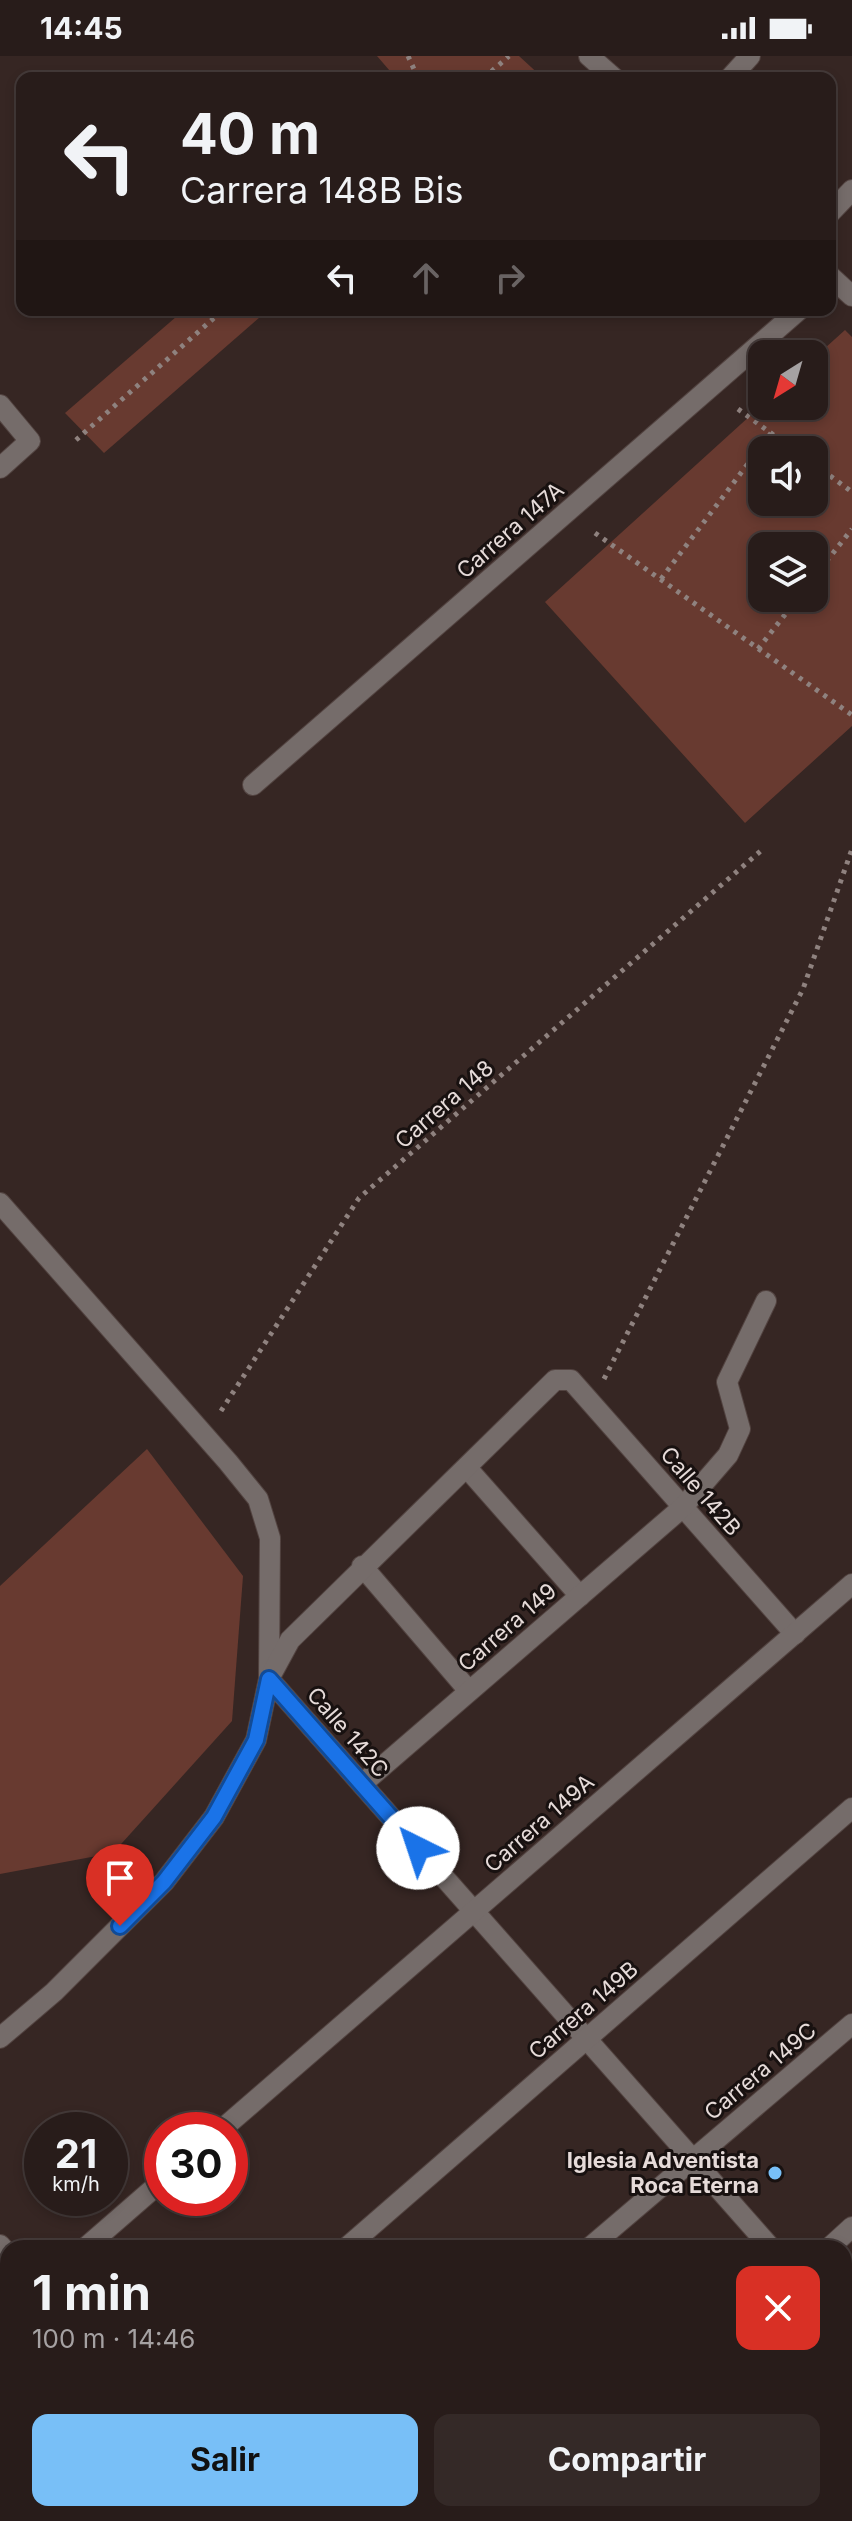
<!DOCTYPE html>
<html lang="es">
<head>
<meta charset="utf-8">
<style>
  :root { --surface:#281c1a; --page:#342927; --text:#f1f3f6; --muted:#a5a1a2; --line:#443a39; --accent:#78bff7 }
  body { margin:0; font-family:Inter,sans-serif; background:var(--page); color:var(--text); height:100vh; display:flex; flex-direction:column; font-size:30px; white-space:nowrap }
  * { box-sizing:border-box; margin:0 }
  p { font-size:26px; color:var(--muted) }
  .icon { flex:none; width:44px; height:44px; fill:none; stroke:currentColor; stroke-width:2; stroke-linecap:round; stroke-linejoin:round }
  .map { position:relative; flex:1; overflow:hidden }
  .panel { position:absolute; left:0px; top:2184px; width:852px; height:282px; display:flex; flex-direction:column; background:var(--surface); border-radius:24px 24px 0 0; box-shadow:0 4px 12px #0003,0 0 0 2px var(--line) }
  .panel>* { flex:none }
  .guide { position:absolute; left:16px; top:16px; width:820px; height:244px; border-radius:16px; box-shadow:0 4px 12px #0003,0 0 0 2px var(--line); background:#281c1a; color:var(--text); overflow:hidden }
  .needle { width:52px; rotate:217deg }
  .controls { position:absolute; left:748px; top:284px; display:grid; gap:16px }
  .controls a { display:grid; place-items:center; width:80px; height:80px; border-radius:16px; background:var(--surface); box-shadow:0 4px 12px #0003,0 0 0 2px var(--line); font-size:40px }
  .speed { position:absolute; left:24px; top:2056px; display:flex; gap:16px; font-size:40px; font-weight:700; text-align:center }
  .speed>* { display:grid; place-content:center; width:104px; height:104px; border-radius:50%; background:var(--surface); box-shadow:0 4px 12px #0003,0 0 0 2px var(--line); line-height:1 }
  .speed small { font-size:20px; font-weight:400 }
  .speed .limit { border:12px solid #d22; background:#fff; color:#111 }
  .pin { position:absolute; display:grid; place-items:center; width:68px; height:68px; color:#fff; margin:-82px -34px; border-radius:50% 50% 50% 0; rotate:-45deg; box-shadow:0 0 8px #0007 }
  .pin .icon { rotate:45deg }
  .me { position:absolute; width:88px; margin:-44px; rotate:319deg; stroke-linejoin:round; filter:drop-shadow(0 0 6px #0008) }
  .turn { display:flex; align-items:center; gap:28px; height:168px; padding:0 32px; font-size:36px }
  .turn .icon { width:104px; height:104px; stroke-width:2.5 }
  .turn b { display:block; font-size:56px; line-height:68px }
  .lanes { display:flex; align-items:center; height:76px; padding:0 32px; background:#0003; justify-content:center; gap:40px; direction:ltr }
  .lanes .off { opacity:.35 }
  .round { display:grid; place-items:center; flex:none; width:84px; height:84px; border-radius:16px; background:var(--page) }
  .head { display:flex; align-items:center; justify-content:space-between; height:136px; padding:0 32px }
  h1 { font-size:48px; font-weight:700; line-height:60px }
  .primary-button { display:flex; gap:16px; margin-top:auto; padding:16px 32px }
  .primary-button a { flex:1; height:92px; border-radius:16px; background:var(--accent); color:#111; font-size:32px; font-weight:700; line-height:92px; text-align:center }
  .primary-button a+a { background:var(--page); color:var(--text) }
  .status { display:flex; justify-content:space-between; align-items:center; height:56px; padding:0 40px; background:var(--surface); direction:ltr }
  .status svg { height:22px; fill:currentColor }
  .map>svg:first-child { display:block }
  .green { fill:#683a30; fill-rule:evenodd }
  .lines { fill:none; stroke-linecap:round; stroke-linejoin:round }
  .minor-casing { stroke:#524340; stroke-width:22 }
  .path { stroke:#8f827f; stroke-width:5; stroke-dasharray:4 6; stroke-linecap:butt }
  .minor { stroke:#756c6a; stroke-width:20 }
  .route-casing { stroke:#114b97; stroke-width:20 }
  .route { stroke:#1a73e8; stroke-width:14 }
  .poi-dot { fill:#78bff7; stroke:#181110; stroke-width:3 }
  .labels { text-anchor:middle; dominant-baseline:central; stroke-width:6; stroke-linejoin:round; paint-order:stroke }
  .street-label { font-size:22px; fill:#e6dbd9; stroke:#181110 }
  .poi-label { font-size:22px; font-weight:bold; fill:#e6dbd9; stroke:#181110; text-anchor:end }
</style>
</head>
<body>
<div class="status"><b>14:45</b><svg viewBox="0 0 49 12"><path d="M0 12V9h3v3zM5 12V6h3v6zM10 12V3h3v9zM15 12V0h3v12zM26 1h20v11H26zM47 4h2v5h-2z"/></svg></div>
<div class="map">
<svg width="852" height="2465" viewBox="0 0 852 2465">
  <rect width="100%" height="100%" fill="#362623"/>
  <!-- green -->
  <g class="green">
    <path d="M377 0H519L543 22 538 18 533 22H396Z"/>
    <path d="M184 254H268L104 397 65 357Z"/>
    <path d="M845 274 852 281V670L745 767 545 546 762 349 814 350V302ZM814 394V446H762V394ZM762 490H814V542H762Z"/>
    <path d="M147 1393 243 1520 232 1665 113 1797 0 1818V1530Z"/>
  </g>
  <g class="lines">
    <!-- minor casing -->
    <g class="minor-casing">
      <g id="minor">
        <path d="M589 0 614 22"/>
        <path d="M730 22 750 0"/>
        <path d="M830 157 852 134"/>
        <path d="M830 220 852 240"/>
        <path d="M0 349 30 385 0 412"/>
        <path d="M253 729 799 254"/>
        <path d="M0 1147 228 1406 258 1443 270 1482 269 1623 256 1684 214 1761 164 1826 54 1936 0 1982"/>
        <path d="M467 1412 580 1540"/>
        <path d="M362 1510 469 1635"/>
        <path d="M271 1619 290 1584 555 1324H571L795 1578"/>
        <path d="M269 1623 771 2192"/>
        <path d="M362 1728 683 1451 728 1399 740 1373 727 1326 766 1245"/>
        <path d="M221 2074 852 1528"/>
        <path d="M0 2189 8 2198"/>
        <path d="M85 2192 162 2125"/>
        <path d="M346 2192 852 1752"/>
        <path d="M589 2192 852 1968"/>
        <path d="M829 2192 852 2171"/>
        <path d="M0 2265 8 2258"/>
        <path d="M844 2275 852 2285"/>
        <path d="M844 2383 852 2376"/>
        <path d="M234 2458 240 2465"/>
        <path d="M32 2465 40 2458"/>
        <path d="M268 2465 276 2458"/>
        <path d="M512 2465 520 2458"/>
        <path d="M750 2465 758 2458"/>
      </g>
    </g>
    <!-- path -->
    <g class="path">
      <path d="M408 0 418 22"/>
      <path d="M484 22 509 0"/>
      <path d="M738 353 794 394"/>
      <path d="M76 384 223 254"/>
      <path d="M814 408 852 436"/>
      <path d="M595 477 852 659"/>
      <path d="M814 521 852 473"/>
      <path d="M661 523 771 377"/>
      <path d="M758 593 798 542"/>
      <path d="M604 1323 803 933 852 793"/>
      <path d="M221 1355 359 1142 763 793"/>
    </g>
    <!-- minor -->
    <use href="#minor" class="minor"/>
  </g>
  <g class="lines">
    <!-- route casing -->
    <g class="route-casing">
      <path id="route" d="M120 1870 164 1826 214 1761 256 1684 269 1623 418 1792"/>
    </g>
    <!-- route -->
    <use href="#route" class="route"/>
  </g>
  <!-- markers -->
  <circle class="poi-dot" cx="775" cy="2117" r="8"/>
  <g class="labels">
    <!-- street labels -->
    <g class="street-label">
      <text transform="translate(510 474) rotate(-41)">Carrera 147A</text>
      <text transform="translate(444 1048) rotate(-41)">Carrera 148</text>
      <text transform="translate(701 1435) rotate(49)">Calle 142B</text>
      <text transform="translate(507 1571) rotate(-41)">Carrera 149</text>
      <text transform="translate(348 1676) rotate(49)">Calle 142C</text>
      <text transform="translate(539 1767) rotate(-41)">Carrera 149A</text>
      <text transform="translate(583 1954) rotate(-41)">Carrera 149B</text>
      <text transform="translate(760 2015) rotate(-40)">Carrera 149C</text>
    </g>
    <!-- poi labels -->
    <g class="poi-label">
      <text x="759" y="2104">Iglesia Adventista<tspan x="759" dy="25">Roca Eterna</tspan></text>
    </g>
  </g>
</svg>
<div class="controls">
<a><svg class="needle" viewBox="-14 -14 28 28"><path d="M0-13l5 13h-10z" fill="#e53935"/><path d="M0 13l5-13h-10z" fill="#a5a1a2"/></svg></a>
<a><svg class="icon" aria-label="sound" viewBox="0 0 24 24"><path d="M4 9h4l5-4v14l-5-4H4zM17 9q2 3 0 6"/></svg></a>
<a><svg class="icon" aria-label="layers" viewBox="0 0 24 24"><path d="M12 4l9 5-9 5-9-5zM3 14l9 5 9-5"/></svg></a>
</div>
<div class="speed"><div>21<small>km/h</small></div><div class="limit">30</div></div>
<div class="pin" style="left:120px;top:1870px;background:#d93025"><svg class="icon" aria-label="arrive" viewBox="0 0 24 24"><path d="M6 21V4h12l-3 4 3 4H6"/></svg></div>
<svg class="me" style="left:418px;top:1792px" viewBox="-20 -20 40 40"><circle r="19" fill="#fff"/><path d="M0-13L10 11 0 6-10 11z" fill="#1a73e8"/></svg>
<div class="guide">
<div class="turn"><svg class="icon" aria-label="left" viewBox="0 0 24 24"><path d="M17 20v-9H6M10 6l-5 5 5 5"/></svg><div><b>40 m</b>Carrera 148B Bis</div></div>
<div class="lanes"><svg class="icon" aria-label="left" viewBox="0 0 24 24"><path d="M17 20v-9H6M10 6l-5 5 5 5"/></svg><svg class="icon off" aria-label="ahead" viewBox="0 0 24 24"><path d="M12 20V5M6 11l6-6 6 6"/></svg><svg class="icon off" aria-label="right" viewBox="0 0 24 24"><path d="M7 20v-9h11M14 6l5 5-5 5"/></svg></div>
</div>
<section class="panel">
<div class="head"><div><h1>1 min</h1><p>100 m · 14:46</p></div><a class="round" style="background:#d93025;color:#fff"><svg class="icon" aria-label="close" viewBox="0 0 24 24"><path d="M6 6l12 12M18 6L6 18"/></svg></a></div>
<div class="primary-button"><a>Salir</a><a>Compartir</a></div>
</section>
</div>
</body>
</html>
